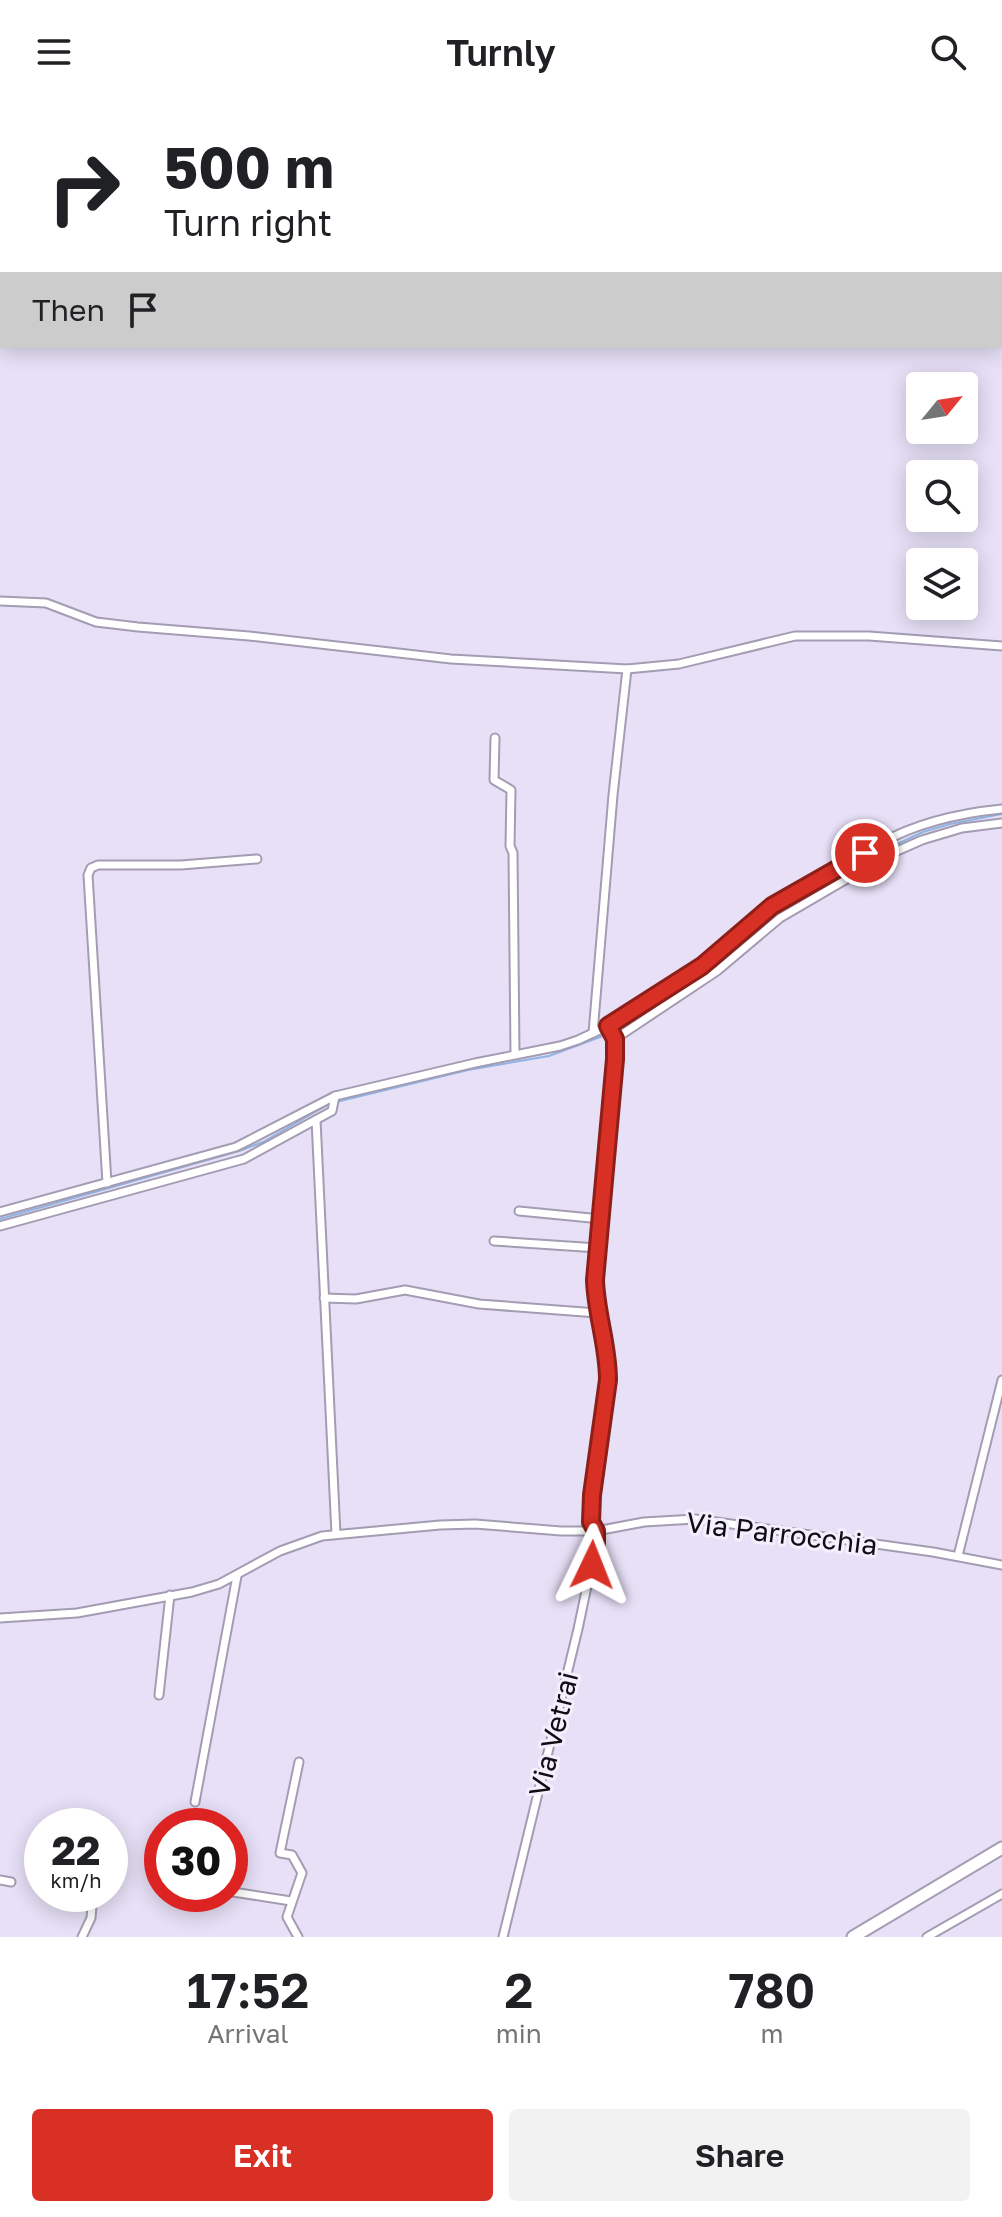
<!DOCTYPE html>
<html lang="en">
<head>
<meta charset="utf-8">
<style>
  :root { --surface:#fff; --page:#f2f2f2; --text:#202124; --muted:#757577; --accent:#d93025 }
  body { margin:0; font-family:"Golos Text",sans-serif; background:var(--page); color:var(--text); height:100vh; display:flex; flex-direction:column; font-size:30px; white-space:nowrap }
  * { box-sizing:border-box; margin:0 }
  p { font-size:26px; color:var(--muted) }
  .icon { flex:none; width:44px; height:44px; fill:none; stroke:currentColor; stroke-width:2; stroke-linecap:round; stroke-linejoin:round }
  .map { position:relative; height:1833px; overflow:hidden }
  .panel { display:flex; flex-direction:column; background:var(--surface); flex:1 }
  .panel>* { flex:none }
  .top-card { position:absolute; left:0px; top:0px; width:1002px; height:244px; box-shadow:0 4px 20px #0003; background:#fff; color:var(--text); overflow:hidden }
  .needle { width:52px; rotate:60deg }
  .fabs { position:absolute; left:906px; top:268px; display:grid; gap:16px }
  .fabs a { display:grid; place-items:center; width:72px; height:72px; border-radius:8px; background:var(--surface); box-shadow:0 4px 20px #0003; font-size:40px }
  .speed { position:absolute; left:24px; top:1704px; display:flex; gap:16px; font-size:40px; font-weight:700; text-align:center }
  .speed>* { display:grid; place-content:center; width:104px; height:104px; border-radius:50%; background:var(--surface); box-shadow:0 4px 20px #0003; line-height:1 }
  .speed small { font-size:20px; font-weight:400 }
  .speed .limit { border:12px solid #d22; background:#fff; color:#111 }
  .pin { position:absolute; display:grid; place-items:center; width:68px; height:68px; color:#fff; margin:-34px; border:4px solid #fff; border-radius:50%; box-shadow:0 2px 8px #0007 }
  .me { position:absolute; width:88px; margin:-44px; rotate:2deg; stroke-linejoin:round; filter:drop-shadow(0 0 6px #0008) }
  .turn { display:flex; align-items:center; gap:28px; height:168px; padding:0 32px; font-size:36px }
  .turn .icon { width:104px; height:104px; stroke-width:2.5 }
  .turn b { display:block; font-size:56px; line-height:68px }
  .then { display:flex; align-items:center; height:76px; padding:0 32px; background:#0003; gap:16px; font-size:30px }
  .eta { display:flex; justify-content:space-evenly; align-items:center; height:136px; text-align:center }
  .eta b { font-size:48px; font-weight:600; line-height:56px }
  .primary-button { display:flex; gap:16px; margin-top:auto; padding:16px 32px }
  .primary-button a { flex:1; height:92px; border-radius:8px; background:var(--accent); color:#fff; font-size:32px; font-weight:600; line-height:92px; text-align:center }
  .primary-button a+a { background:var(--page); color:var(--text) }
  header { display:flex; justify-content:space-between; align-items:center; height:104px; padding:0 32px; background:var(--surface); font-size:36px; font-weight:600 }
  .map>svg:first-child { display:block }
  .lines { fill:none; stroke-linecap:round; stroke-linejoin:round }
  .stream { stroke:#8fb3e5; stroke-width:2 }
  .minor-casing { stroke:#a39cb2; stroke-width:11 }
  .secondary-casing { stroke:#a39cb2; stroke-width:15 }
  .minor { stroke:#fff; stroke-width:7 }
  .secondary { stroke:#fff; stroke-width:11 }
  .route-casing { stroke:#8d1f18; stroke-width:20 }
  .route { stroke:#d93025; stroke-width:14 }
  .labels { text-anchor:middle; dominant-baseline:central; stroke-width:6; stroke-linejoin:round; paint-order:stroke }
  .street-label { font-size:28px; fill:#0f0c14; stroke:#f3effd }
</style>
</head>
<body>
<header><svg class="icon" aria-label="menu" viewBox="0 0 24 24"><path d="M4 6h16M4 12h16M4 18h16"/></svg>Turnly<svg class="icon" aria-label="search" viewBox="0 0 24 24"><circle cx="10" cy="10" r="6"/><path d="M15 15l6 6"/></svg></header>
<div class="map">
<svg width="1002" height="1833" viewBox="0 0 1002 1833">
  <rect width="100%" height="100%" fill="#e7e0f7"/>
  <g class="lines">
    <!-- stream -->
    <g class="stream">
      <path d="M613 927 706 866 772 810 867 754 923 728 950 720 1002 710"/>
      <path d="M336 998 468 966 549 952 608 930"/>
      <path d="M0 1115 239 1047 263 1038 329 1000"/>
    </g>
    <!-- minor casing -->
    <g class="minor-casing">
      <g id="minor">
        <path d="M306 2 307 0"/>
        <path d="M0 497 46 499 96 518 138 523 249 532 451 555 627 565 679 560 795 532H869L1002 542"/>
        <path d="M495 634 494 676 511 686 510 742 513 749 515 950"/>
        <path d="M593 929 613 691 627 565"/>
        <path d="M615 935 717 867 780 814 888 751 922 736 962 724 1002 719"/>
        <path d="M316 1016 336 1430"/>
        <path d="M107 1079 88 771 91 764 98 761H181L257 755"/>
        <path d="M519 1107 601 1115"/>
        <path d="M0 1108 236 1043 335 992 475 959 560 942 578 936 608 922 702 862 772 802 881 739C917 719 961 709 1002 705"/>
        <path d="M0 1122 244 1055 332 1007 335 992"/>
        <path d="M494 1137 598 1144"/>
        <path d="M324 1194 356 1195 405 1186 479 1200 597 1209"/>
        <path d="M958 1452 1002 1276"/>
        <path d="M0 1514 77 1509 192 1488 219 1480 280 1447 322 1432 440 1421 475 1420 561 1427H596L644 1418 695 1415 933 1448 1002 1461"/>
        <path d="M159 1591 170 1491"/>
        <path d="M195 1698 237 1472"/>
        <path d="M99 1722 100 1716"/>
        <path d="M0 1776 11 1778"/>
        <path d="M233 1788 291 1797"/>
        <path d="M82 1833 91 1814 93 1790"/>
        <path d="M298 1833 287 1813 302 1769 292 1751 280 1749 299 1658"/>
        <path d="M503 1833 578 1525 596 1439C596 1430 592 1423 591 1415 588 1371 602 1319 608 1276 608 1241 595 1210 595 1176L615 955V935L608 922"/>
        <path d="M927 1833 1002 1790"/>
      </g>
    </g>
    <!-- secondary casing -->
    <g class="secondary-casing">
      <path id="secondary" d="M853 1833 1002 1744"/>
    </g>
    <!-- minor -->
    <use href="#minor" class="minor"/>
    <!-- secondary -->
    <use href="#secondary" class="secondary"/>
  </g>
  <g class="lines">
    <!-- route casing -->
    <g class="route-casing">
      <path id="route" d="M592 1461 596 1439V1427L591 1418 592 1391 608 1276C608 1241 596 1210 595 1176L615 955V935L608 922 702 862 772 802 865 749"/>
    </g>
    <!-- route -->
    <use href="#route" class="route"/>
  </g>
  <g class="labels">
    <!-- street labels -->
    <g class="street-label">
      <text transform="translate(782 1429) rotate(7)">Via Parrocchia</text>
      <text transform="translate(553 1630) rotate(-76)">Via Vetrai</text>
    </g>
  </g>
</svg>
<div class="fabs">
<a><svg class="needle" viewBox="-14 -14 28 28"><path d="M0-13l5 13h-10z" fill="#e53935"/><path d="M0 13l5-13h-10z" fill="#757577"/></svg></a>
<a><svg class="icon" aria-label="search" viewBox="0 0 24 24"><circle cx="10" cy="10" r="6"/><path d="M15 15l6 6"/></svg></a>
<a><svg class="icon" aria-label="layers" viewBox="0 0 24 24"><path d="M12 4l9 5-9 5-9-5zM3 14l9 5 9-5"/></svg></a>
</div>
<div class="speed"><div>22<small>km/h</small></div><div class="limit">30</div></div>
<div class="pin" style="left:865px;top:749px;background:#d93025"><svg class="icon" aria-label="arrive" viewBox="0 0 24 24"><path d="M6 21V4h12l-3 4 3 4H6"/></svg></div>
<svg class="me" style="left:592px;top:1461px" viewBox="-20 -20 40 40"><path d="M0-17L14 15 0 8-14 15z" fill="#d93025" stroke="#fff" stroke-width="4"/></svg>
<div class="top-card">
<div class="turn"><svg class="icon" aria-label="right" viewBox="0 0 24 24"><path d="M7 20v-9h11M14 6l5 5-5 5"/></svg><div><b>500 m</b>Turn right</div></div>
<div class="then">Then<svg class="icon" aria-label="arrive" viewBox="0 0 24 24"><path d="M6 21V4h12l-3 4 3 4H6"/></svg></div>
</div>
</div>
<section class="panel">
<div class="eta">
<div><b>17:52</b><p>Arrival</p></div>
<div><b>2</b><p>min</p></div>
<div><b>780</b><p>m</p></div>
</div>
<div class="primary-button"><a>Exit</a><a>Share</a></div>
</section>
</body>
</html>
